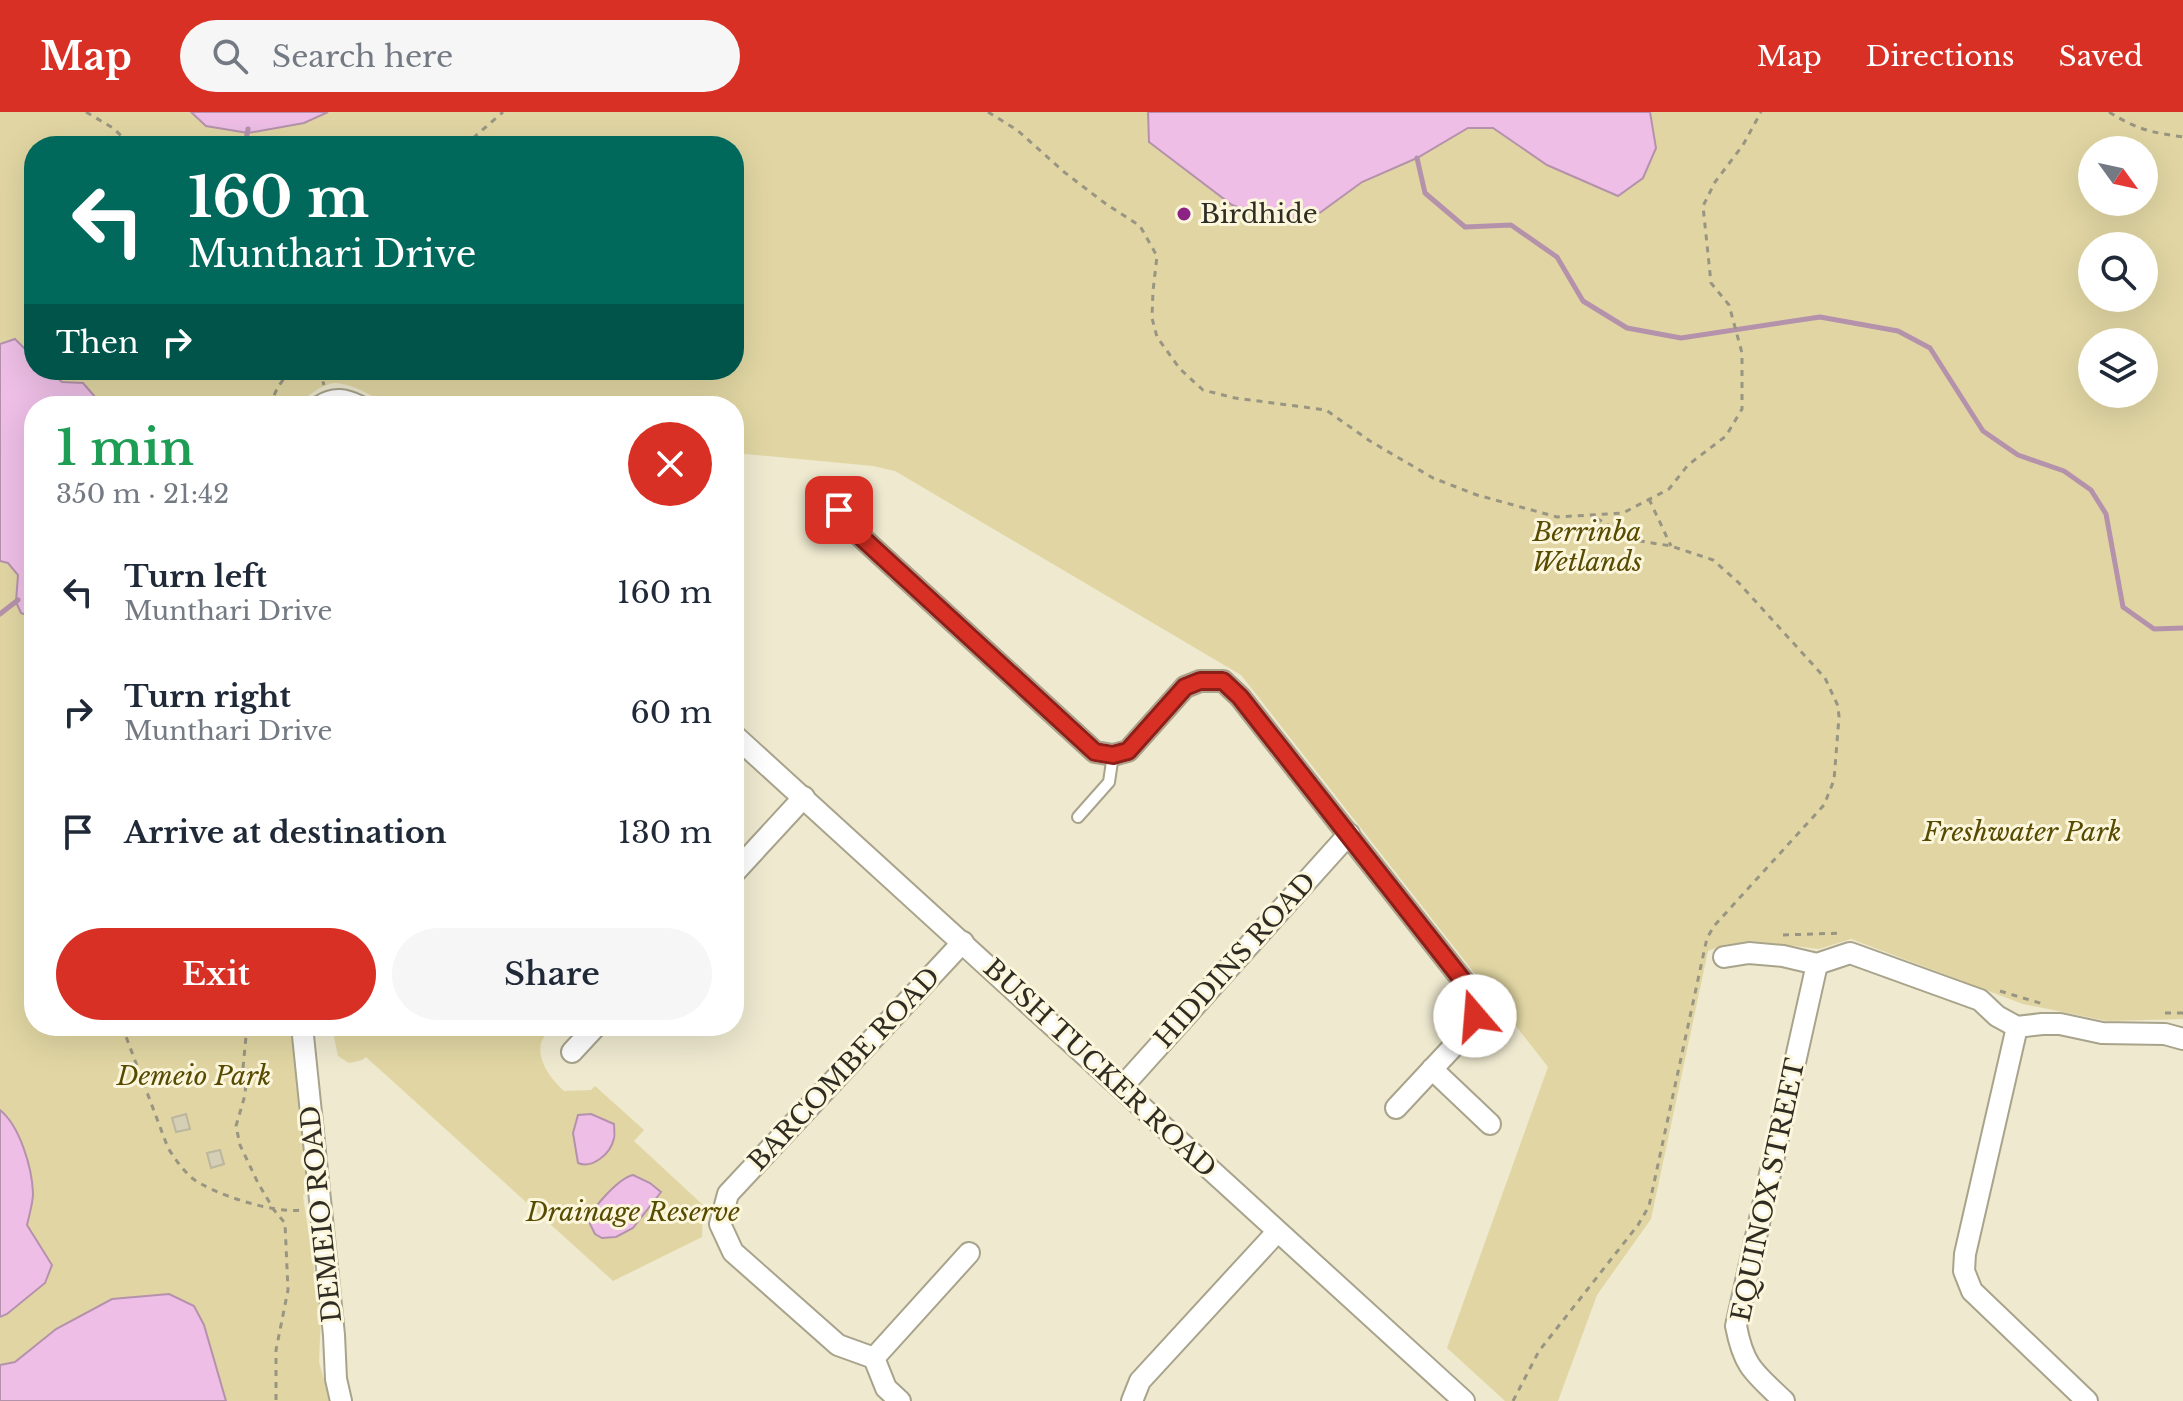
<!DOCTYPE html>
<html lang="en">
<head>
<meta charset="utf-8">
<style>
  :root { --surface:#fff; --page:#f6f6f7; --text:#1f2937; --muted:#747a83; --accent:#d93025 }
  body { margin:0; font-family:"Libre Baskerville",serif; background:var(--page); color:var(--text); height:100vh; display:flex; flex-direction:column; font-size:30px; white-space:nowrap }
  * { box-sizing:border-box; margin:0 }
  p { font-size:26px; color:var(--muted) }
  .icon { flex:none; width:44px; height:44px; fill:none; stroke:currentColor; stroke-width:2; stroke-linecap:round; stroke-linejoin:round }
  .map { position:relative; flex:1; overflow:hidden }
  .side { position:absolute; left:24px; top:284px; width:720px; height:640px; display:flex; flex-direction:column; background:var(--surface); border-radius:32px; box-shadow:0 8px 32px #0002 }
  .side>* { flex:none }
  .guide { position:absolute; left:24px; top:24px; width:720px; height:244px; border-radius:32px; box-shadow:0 8px 32px #0002; background:#00695c; color:#fff; overflow:hidden }
  .needle { width:52px; rotate:123deg }
  .tools { position:absolute; left:2078px; top:24px; display:grid; gap:16px }
  .tools a { display:grid; place-items:center; width:80px; height:80px; border-radius:50%; background:var(--surface); box-shadow:0 8px 32px #0002; font-size:40px }
  .pin { position:absolute; display:grid; place-items:center; width:68px; height:68px; color:#fff; margin:-34px; border-radius:16px; box-shadow:0 4px 12px #0006 }
  .me { position:absolute; width:88px; margin:-44px; rotate:342deg; stroke-linejoin:round; filter:drop-shadow(0 0 6px #0008) }
  .turn { display:flex; align-items:center; gap:28px; height:168px; padding:0 32px; font-size:36px }
  .turn .icon { width:104px; height:104px; stroke-width:2.5 }
  .turn b { display:block; font-size:56px; line-height:68px }
  .then { display:flex; align-items:center; height:76px; padding:0 32px; background:#0003; gap:16px; font-size:30px }
  .round { display:grid; place-items:center; flex:none; width:84px; height:84px; border-radius:42px; background:var(--page) }
  .head { display:flex; align-items:center; justify-content:space-between; height:136px; padding:0 32px }
  h1 { font-size:48px; font-weight:600; line-height:60px; color:#1e9e55 }
  .primary-button { display:flex; gap:16px; margin-top:auto; padding:16px 32px }
  .primary-button a { flex:1; height:92px; border-radius:48px; background:var(--accent); color:#fff; font-size:32px; font-weight:600; line-height:92px; text-align:center }
  .primary-button a+a { background:var(--page); color:var(--text) }
  ul { padding:0; list-style:none }
  li { display:flex; align-items:center; gap:24px; height:120px; padding:0 32px }
  li div { flex:1 }
  li b { display:block; font-size:30px }
  li em { font-style:normal }
  header { display:flex; align-items:center; gap:48px; box-sizing:border-box; height:112px; padding:0 40px; background:var(--accent); color:#fff }
  header strong { font-size:38px }
  nav { display:flex; gap:44px; margin-inline-start:auto; font-size:28px }
  .search { width:560px; height:72px; background:var(--page); display:flex; align-items:center; gap:20px; box-sizing:border-box; padding:0 28px; border-radius:44px; color:var(--muted); font-size:30px }
  .map>svg:first-child { display:block }
  .green { fill:#e1d6a3; fill-rule:evenodd }
  .water { fill:#eebee6; stroke:#b592ac; stroke-width:2 }
  .lines { fill:none; stroke-linecap:round; stroke-linejoin:round }
  .stream { stroke:#b592ac; stroke-width:5 }
  .building { fill:#d4cfb5; stroke:#bbb69d; stroke-width:2 }
  .service-casing { stroke:#a8a38b; stroke-width:14 }
  .minor-casing { stroke:#a8a38b; stroke-width:24 }
  .path { stroke:#999583; stroke-width:3; stroke-dasharray:6 6; stroke-linecap:butt }
  .service { stroke:#fff; stroke-width:10 }
  .minor { stroke:#fff; stroke-width:20 }
  .route-casing { stroke:#8d1f18; stroke-width:20 }
  .route { stroke:#d93025; stroke-width:14 }
  .poi-dot { fill:#8d2285; stroke:#fcf6dd; stroke-width:3 }
  .labels { text-anchor:middle; dominant-baseline:central; stroke-width:6; stroke-linejoin:round; paint-order:stroke }
  .poi-label { font-size:26px; fill:#2f2d23; stroke:#fcf6dd; text-anchor:start }
  .park-label { font-size:26px; font-style:italic; fill:#574a01; stroke:#fcf6dd }
  .street-label { font-size:26px; fill:#2f2d23; stroke:#fcf6dd }
</style>
</head>
<body>
<header>
<strong>Map</strong>
<div class="search"><svg class="icon" aria-label="search" viewBox="0 0 24 24"><circle cx="10" cy="10" r="6"/><path d="M15 15l6 6"/></svg>Search here</div>
<nav><a>Map</a><a>Directions</a><a>Saved</a></nav>
</header>
<div class="map">
<svg width="2183" height="1289" viewBox="0 0 2183 1289">
  <rect width="100%" height="100%" fill="#eee9cf"/>
  <!-- green -->
  <g class="green">
    <path d="M0 0H191L206 14 304 11 328 0H1148L1149 30 1314 105 1362 70 1417 46 1468 16H1493L1547 53 1656 36 1650 0H2183V907L2107 909 2023 892 1851 827 1819 837 1753 829 1723 833 1708 839 1651 1107 1597 1183 1558 1289H1505L1447 1236 1548 955 1241 563 895 359 873 354 734 341V294H388C376 285 349 270 334 271 322 272 304 287 295 294H103L83 271 62 270 48 258H734V34H34V246L15 227 0 232ZM2092 38H2144V90H2092ZM2092 134H2144V186H2092ZM2092 230H2144V282H2092Z"/>
    <path d="M0 449 8 451 18 463 16 490 21 501 34 506V914H294L310 1074 303 1084 321 1204 319 1250 330 1289H226L204 1213 194 1195 56 1217 15 1250 0 1253V1205L7 1202 52 1153 27 1113 33 1084 9 1005 0 998Z"/>
    <path d="M339 914H542L548 919C546 923 542 927 541 931 537 950 552 968 564 979L591 978 595 974 644 1018 634 1029 703 1093 702 1125 613 1169 366 945 362 948 349 951 338 944 334 925Z"/>
  </g>
  <!-- water -->
  <g class="water">
    <path d="M191 0H328L304 11 248 21 206 14Z"/>
    <path d="M1148 0H1650L1656 36 1643 66 1618 84 1547 53 1493 16H1468L1417 46 1362 70 1314 105 1277 109 1232 93 1149 30Z"/>
    <path d="M15 227 34 246V258H48L62 270 83 271 103 294H34V506L21 501 16 490 18 463 8 451 0 449V232Z"/>
    <path d="M0 998C20 1014 32 1056 33 1081 33 1092 29 1103 27 1113L52 1153 45 1171 7 1202 0 1205Z"/>
    <path d="M591 1002 614 1012C614 1014 615 1025 614 1026 611 1042 592 1057 578 1051L573 1021 578 1003Z"/>
    <path d="M633 1063 650 1071 661 1080 633 1116 616 1125 602 1126 595 1122 588 1108C593 1095 619 1066 633 1063Z"/>
    <path d="M169 1182 194 1194 204 1213 226 1289H0V1253L15 1250 56 1217 112 1187Z"/>
  </g>
  <g class="lines">
    <!-- stream -->
    <g class="stream">
      <path d="M245 34 248 17"/>
      <path d="M1417 46 1425 81 1465 115 1511 113 1557 145 1583 189 1627 216 1681 226 1820 205 1898 219 1930 236 1983 319 2018 343 2064 359 2091 378 2106 402 2123 495 2154 517 2183 516"/>
      <path d="M0 502 18 488"/>
    </g>
  </g>
  <!-- building -->
  <g class="building">
    <path d="M186 1002 190 1017 176 1020 172 1006Z"/>
    <path d="M220 1038 224 1052 211 1056 207 1041Z"/>
  </g>
  <g class="lines">
    <!-- service casing -->
    <g class="service-casing">
      <path id="service" d="M1078 705 1109 670 1113 643"/>
    </g>
    <!-- minor casing -->
    <g class="minor-casing">
      <g id="minor">
        <path d="M320 294C334 285 345 287 359 294"/>
        <path d="M832 383 847 412 1095 640 1113 643 1128 639 1185 575 1200 569H1223L1240 585 1475 884V904L1464 923 1396 996"/>
        <path d="M734 623 1464 1289"/>
        <path d="M734 761 804 685"/>
        <path d="M1724 845 1749 841 1783 844 1817 852 1850 841 1980 888 1997 904 2017 915 2042 912H2060L2102 921 2165 922 2183 927"/>
        <path d="M302 914 334 1223 336 1267 341 1289"/>
        <path d="M2017 915 1965 1142 1964 1159 1972 1179 2087 1289"/>
        <path d="M572 940 596 914"/>
        <path d="M1432 957 1490 1012"/>
        <path d="M1122 975 1349 722"/>
        <path d="M874 1246 969 1141"/>
        <path d="M900 1289 886 1276 874 1246 838 1233 733 1140 720 1112 728 1082 963 830"/>
        <path d="M1132 1289 1140 1269 1277 1120"/>
        <path d="M1784 1289C1755 1261 1744 1256 1736 1214L1817 852"/>
      </g>
    </g>
    <!-- path -->
    <g class="path">
      <path d="M86 0 113 16 132 34"/>
      <path d="M988 0 1017 18 1064 60 1106 92 1140 114 1157 144 1153 179 1152 206 1157 225 1180 257 1203 278 1235 286 1326 298 1370 329 1433 366 1477 383 1557 405 1623 401 1669 377 1688 353 1726 324 1742 297V241L1729 193 1711 171 1703 94 1715 70 1743 33 1761 0"/>
      <path d="M2109 0C2138 18 2150 20 2183 25"/>
      <path d="M464 34 503 0"/>
      <path d="M319 258 324 273"/>
      <path d="M269 294 278 275 290 258"/>
      <path d="M1649 387 1671 434"/>
      <path d="M1783 823 1843 821"/>
      <path d="M2000 879 2043 892"/>
      <path d="M2165 901H2183"/>
      <path d="M122 914 168 1036C175 1047 182 1057 192 1066 213 1082 274 1102 301 1098"/>
      <path d="M247 914 243 956 246 969 245 983 236 1014 240 1033 258 1071 274 1098 285 1111 288 1178 276 1238V1289"/>
      <path d="M1513 1289 1539 1239 1638 1113 1649 1094 1707 826 1714 814 1824 693 1834 668 1839 605 1838 594 1825 566 1738 470 1713 448 1671 434 1634 428 1591 403"/>
    </g>
    <!-- service -->
    <use href="#service" class="service"/>
    <!-- minor -->
    <use href="#minor" class="minor"/>
  </g>
  <g class="lines">
    <!-- route casing -->
    <g class="route-casing">
      <path id="route" d="M839 398 847 412 1095 640 1113 643 1128 639 1185 575 1200 569H1223L1240 585 1475 884V904"/>
    </g>
    <!-- route -->
    <use href="#route" class="route"/>
  </g>
  <!-- markers -->
  <circle class="poi-dot" cx="1184" cy="102" r="8"/>
  <g class="labels">
    <!-- poi labels -->
    <g class="poi-label">
      <text x="1200" y="102">Birdhide</text>
    </g>
    <!-- park labels -->
    <g class="park-label">
      <text x="1587" y="420">Berrinba<tspan x="1587" dy="30">Wetlands</tspan></text>
      <text x="2022" y="720">Freshwater Park</text>
      <text x="194" y="964">Demeio Park</text>
      <text x="633" y="1100">Drainage Reserve</text>
    </g>
    <!-- street labels -->
    <g class="street-label">
      <text transform="translate(1235 848) rotate(-48)">HIDDINS ROAD</text>
      <text transform="translate(1100 956) rotate(43)">BUSH TUCKER ROAD</text>
      <text transform="translate(844 957) rotate(-47)">BARCOMBE ROAD</text>
      <text transform="translate(1768 1078) rotate(-78)">EQUINOX STREET</text>
      <text transform="translate(321 1102) rotate(-96)">DEMEIO ROAD</text>
    </g>
  </g>
</svg>
<div class="tools">
<a><svg class="needle" viewBox="-14 -14 28 28"><path d="M0-13l5 13h-10z" fill="#e53935"/><path d="M0 13l5-13h-10z" fill="#747a83"/></svg></a>
<a><svg class="icon" aria-label="search" viewBox="0 0 24 24"><circle cx="10" cy="10" r="6"/><path d="M15 15l6 6"/></svg></a>
<a><svg class="icon" aria-label="layers" viewBox="0 0 24 24"><path d="M12 4l9 5-9 5-9-5zM3 14l9 5 9-5"/></svg></a>
</div>
<div class="pin" style="left:839px;top:398px;background:#d93025"><svg class="icon" aria-label="arrive" viewBox="0 0 24 24"><path d="M6 21V4h12l-3 4 3 4H6"/></svg></div>
<svg class="me" style="left:1475px;top:904px" viewBox="-20 -20 40 40"><circle r="19" fill="#fff"/><path d="M0-13L10 11 0 6-10 11z" fill="#d93025"/></svg>
<div class="guide">
<div class="turn"><svg class="icon" aria-label="left" viewBox="0 0 24 24"><path d="M17 20v-9H6M10 6l-5 5 5 5"/></svg><div><b>160 m</b>Munthari Drive</div></div>
<div class="then">Then<svg class="icon" aria-label="right" viewBox="0 0 24 24"><path d="M7 20v-9h11M14 6l5 5-5 5"/></svg></div>
</div>
<section class="side">
<div class="head"><div><h1>1 min</h1><p>350 m · 21:42</p></div><a class="round" style="background:#d93025;color:#fff"><svg class="icon" aria-label="close" viewBox="0 0 24 24"><path d="M6 6l12 12M18 6L6 18"/></svg></a></div>
<ul>
<li><svg class="icon" aria-label="left" viewBox="0 0 24 24"><path d="M17 20v-9H6M10 6l-5 5 5 5"/></svg><div><b>Turn left</b><p>Munthari Drive</p></div><em>160 m</em></li>
<li><svg class="icon" aria-label="right" viewBox="0 0 24 24"><path d="M7 20v-9h11M14 6l5 5-5 5"/></svg><div><b>Turn right</b><p>Munthari Drive</p></div><em>60 m</em></li>
<li><svg class="icon" aria-label="arrive" viewBox="0 0 24 24"><path d="M6 21V4h12l-3 4 3 4H6"/></svg><div><b>Arrive at destination</b></div><em>130 m</em></li>
</ul>
<div class="primary-button"><a>Exit</a><a>Share</a></div>
</section>
</div>
</body>
</html>
